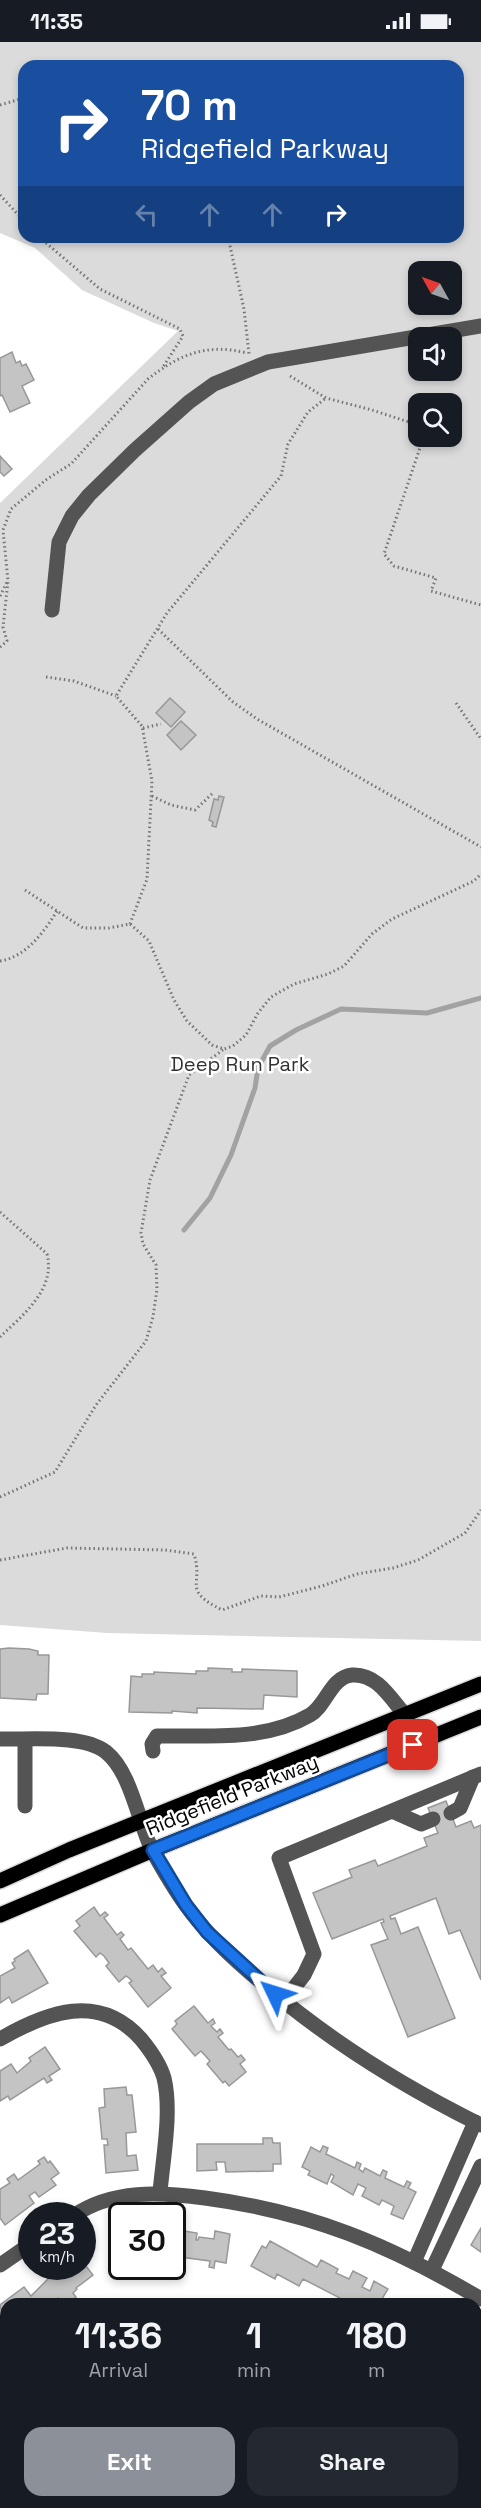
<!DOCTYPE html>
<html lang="en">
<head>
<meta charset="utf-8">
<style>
  :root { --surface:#171b24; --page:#242831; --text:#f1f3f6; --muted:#9ea1a6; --accent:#8c9099 }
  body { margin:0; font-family:"Space Grotesk",sans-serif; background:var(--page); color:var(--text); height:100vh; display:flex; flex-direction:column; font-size:22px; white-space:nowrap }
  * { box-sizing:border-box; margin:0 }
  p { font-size:20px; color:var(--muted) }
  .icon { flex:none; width:33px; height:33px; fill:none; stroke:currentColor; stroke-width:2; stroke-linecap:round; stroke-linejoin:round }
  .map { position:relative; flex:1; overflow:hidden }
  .panel { position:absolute; left:0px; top:2256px; width:482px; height:210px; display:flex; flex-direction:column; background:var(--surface); border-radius:18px 18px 0 0; box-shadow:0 3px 9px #0003 }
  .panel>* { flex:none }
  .banner { position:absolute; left:18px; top:18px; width:446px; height:183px; border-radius:18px; box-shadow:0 3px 9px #0003; background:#1a4fa0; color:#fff; overflow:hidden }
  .needle { width:39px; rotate:310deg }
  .controls { position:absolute; left:408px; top:219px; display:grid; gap:12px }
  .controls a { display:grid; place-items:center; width:54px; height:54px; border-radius:12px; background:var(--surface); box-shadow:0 3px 9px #0003; font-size:30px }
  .speed { position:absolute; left:18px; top:2160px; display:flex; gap:12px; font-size:30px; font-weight:700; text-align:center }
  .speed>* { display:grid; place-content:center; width:78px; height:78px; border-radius:50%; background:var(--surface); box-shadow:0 3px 9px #0003; line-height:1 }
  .speed small { font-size:15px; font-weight:400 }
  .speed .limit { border:3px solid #111; border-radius:9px; background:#fff; color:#111 }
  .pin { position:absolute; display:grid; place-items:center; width:51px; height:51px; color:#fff; margin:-26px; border-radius:12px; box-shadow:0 3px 9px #0006 }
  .me { position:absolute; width:66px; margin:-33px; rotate:311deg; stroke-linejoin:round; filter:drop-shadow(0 0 4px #0008) }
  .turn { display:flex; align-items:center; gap:21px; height:126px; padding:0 24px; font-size:27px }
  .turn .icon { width:78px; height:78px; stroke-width:2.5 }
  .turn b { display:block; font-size:42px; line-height:51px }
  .lanes { display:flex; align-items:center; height:57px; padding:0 24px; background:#0003; justify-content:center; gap:30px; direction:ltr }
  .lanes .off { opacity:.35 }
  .eta { display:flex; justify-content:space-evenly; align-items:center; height:102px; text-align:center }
  .eta b { font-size:36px; font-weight:600; line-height:42px }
  .action { display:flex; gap:12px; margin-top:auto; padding:12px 24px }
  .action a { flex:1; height:69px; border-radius:18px; background:var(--accent); color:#fff; font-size:24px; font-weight:600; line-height:69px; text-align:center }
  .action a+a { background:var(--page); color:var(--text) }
  .status { display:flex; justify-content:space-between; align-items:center; height:42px; padding:0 30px; background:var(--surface); direction:ltr }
  .status svg { height:16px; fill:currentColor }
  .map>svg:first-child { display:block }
  .green { fill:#dbdbdb; fill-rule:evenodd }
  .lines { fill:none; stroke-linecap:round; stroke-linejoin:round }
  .stream { stroke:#a2a2a2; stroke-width:5 }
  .building { fill:#c4c4c4; stroke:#989898; stroke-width:1.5 }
  .major-casing { stroke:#dbdbdb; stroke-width:18 }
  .path { stroke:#767676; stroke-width:3; stroke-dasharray:1.5 3; stroke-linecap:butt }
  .minor { stroke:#545454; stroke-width:15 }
  .major { stroke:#000; stroke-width:15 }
  .route-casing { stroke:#114b97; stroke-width:15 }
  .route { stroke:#1a73e8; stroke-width:10 }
  .labels { text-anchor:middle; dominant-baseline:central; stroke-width:5; stroke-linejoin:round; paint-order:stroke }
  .park-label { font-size:20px; fill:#323232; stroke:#fff }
  .street-label { font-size:20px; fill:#000; stroke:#fff }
</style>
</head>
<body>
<div class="status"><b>11:35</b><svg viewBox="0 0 49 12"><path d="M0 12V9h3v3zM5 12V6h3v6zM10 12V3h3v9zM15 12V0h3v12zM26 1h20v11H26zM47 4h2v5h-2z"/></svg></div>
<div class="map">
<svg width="481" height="2466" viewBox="0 0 481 2466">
  <rect width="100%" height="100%" fill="#fff"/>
  <!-- green -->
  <g class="green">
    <path d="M0 0H481V1599L107 1591 0 1583V461L178 289 154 281 82 248 35 206 0 191ZM24 24H458V195H24ZM418 230H452V262H418ZM418 296H452V328H418ZM418 362H452V394H418Z"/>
    <path d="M0 2351 6 2357V2460H22V2466H0Z"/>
  </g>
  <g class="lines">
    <!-- stream -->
    <path class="stream" d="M184 1188 210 1156 231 1113 255 1046 258 1026 270 1004 296 988 341 967 427 971 481 956"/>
  </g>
  <!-- building -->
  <g class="building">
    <path d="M12 310 16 321 20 319 22 324 26 322 34 338 22 344 30 361 10 370 2 353 0 354V316Z"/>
    <path d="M0 414 12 427 4 434 0 430Z"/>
    <path d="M170 656 185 670 171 685 156 671Z"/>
    <path d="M181 679 196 693 181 708 167 693Z"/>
    <path d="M219 754 224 755 216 785 212 784 213 780 209 778 214 757 218 758Z"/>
    <path d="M9 1606 29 1607 38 1609V1613H49L48 1652H37L36 1658 0 1656V1607Z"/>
    <path d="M208 1626 232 1627V1630H242V1627L297 1629V1655L264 1653 263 1667 197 1666V1671L172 1669V1671L129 1670 131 1634 142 1635V1632H154V1630L196 1632V1629H208Z"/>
    <path d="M446 1759 456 1785 471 1779 474 1786 481 1783V1938L460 1888 449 1892 436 1856 390 1874 391 1877 395 1876 401 1892 418 1885 455 1976 408 1995 371 1903 388 1897 381 1881 384 1880 383 1877 332 1897 313 1851 352 1835 349 1828 375 1818 378 1824 427 1804 424 1796 438 1791 428 1766Z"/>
    <path d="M94 1865 100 1874 105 1870 108 1873 104 1876 117 1893 121 1890 124 1893 120 1897 128 1908 131 1906 148 1927 153 1923 158 1930 162 1926 166 1931 161 1934 171 1946 148 1965 129 1941 132 1939 129 1936 126 1934 119 1940 106 1924 109 1921 104 1914 100 1911 96 1915 74 1889 80 1884 76 1879Z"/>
    <path d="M28 1908 48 1941 12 1961 9 1955 0 1961V1934L15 1926 12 1921 15 1919 14 1917Z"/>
    <path d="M194 1964 208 1981 213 1977 215 1981 211 1984 217 1990 220 1987 223 1991 218 1995 229 2008 231 2007 238 2015 241 2013 245 2018 240 2022 246 2030 229 2044 225 2039 223 2041 207 2022 210 2019 201 2009 195 2014 172 1987 177 1982 175 1979Z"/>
    <path d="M45 2005 60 2027 49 2034 52 2038 47 2041 44 2036 10 2058 8 2054 0 2059V2029L11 2022 17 2031 31 2019 29 2016Z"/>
    <path d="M126 2045 127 2053H132L136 2090 126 2091 127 2114 136 2113 138 2128 106 2131 104 2103H108L107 2097H102L99 2066 105 2065 104 2047Z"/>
    <path d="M263 2096H272L273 2101H280L281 2122H273V2129L226 2130 225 2120H216L217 2128 197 2129V2102H263Z"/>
    <path d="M323 2104 328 2106 326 2112 355 2126 357 2120 361 2122 359 2127 363 2130 365 2126 380 2134 383 2128 387 2130 385 2136 404 2145 407 2139 411 2141 408 2146 416 2150 403 2177 391 2172 394 2164 382 2158 379 2163 362 2154 366 2146 358 2142 353 2153 331 2140 334 2134 331 2132 327 2142 308 2133 310 2129 302 2125 311 2105 320 2110Z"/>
    <path d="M44 2115 48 2121 50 2119 59 2131 51 2137 56 2143 39 2155 35 2150 29 2154 34 2161 5 2183 0 2176V2147L10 2141 7 2137 14 2132 18 2138 40 2122 38 2119Z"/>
    <path d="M481 2186V2210L471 2203Z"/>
    <path d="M118 2187 122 2188V2214L114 2213Z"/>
    <path d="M172 2187 197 2191 196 2198H198L199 2195 214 2197 215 2189 230 2192 226 2221 215 2219 214 2226 209 2225 210 2219 172 2214Z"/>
    <path d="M270 2199 317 2225 321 2218 338 2227 336 2231 349 2237 353 2229 367 2236 362 2245 370 2249 374 2239 388 2247 379 2262H351L345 2259 343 2262H337L340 2256 303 2237 299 2244 277 2232 275 2237 251 2224 262 2204 266 2206Z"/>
    <path d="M82 2219 93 2233 76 2246 77 2247 73 2251 76 2255 68 2261 65 2257 61 2260 58 2256 51 2262H6V2294L0 2287V2274L2 2272 0 2263 24 2245 31 2254 48 2237 44 2231 53 2224H82Z"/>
    <path d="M481 2325V2350L476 2342V2328Z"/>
    <rect x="42" y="2460" width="24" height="6"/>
    <path d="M266 2460H304L302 2466H284Z"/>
  </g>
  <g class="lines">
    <!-- major casing -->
    <g class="major-casing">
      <g id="major">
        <path d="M0 1839 69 1808 481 1642"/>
        <path d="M0 1873 153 1808 481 1675"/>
      </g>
    </g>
    <!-- path -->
    <g class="path">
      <path d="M0 63 24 56"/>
      <path d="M0 153 24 179"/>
      <path d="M39 195 100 247 180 287 183 294 163 325"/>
      <path d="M228 195 244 267 249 312"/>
      <path d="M290 334 326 356 372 368 418 383"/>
      <path d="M424 394 384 512 394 524 436 536 431 549 481 563"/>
      <path d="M0 554 7 540"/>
      <path d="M158 587 233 660 257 677 481 805"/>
      <path d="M0 605 7 599 3 585 8 539 3 488 11 467 47 437 71 422 148 337C180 312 207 301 247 311"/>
      <path d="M46 635 74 639 116 654"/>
      <path d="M456 661 481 697"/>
      <path d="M143 686 161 682"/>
      <path d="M152 754 171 763 195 768 214 750"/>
      <path d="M25 848 83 886H109L130 882 149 899 174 958 187 979 212 1003 224 1007 233 1004 246 993 258 971 271 955 294 942 328 932 344 924 372 892 392 877 474 839 481 832"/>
      <path d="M130 882 147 837 152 739 142 684 116 654 167 571 281 434 288 402 308 370 326 356"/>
      <path d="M0 919C26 915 44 890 57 869"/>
      <path d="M0 1170 47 1212C56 1247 23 1273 0 1295"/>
      <path d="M0 1455 55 1430 96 1363 146 1299 153 1275 157 1247 156 1223 143 1202 141 1191 150 1138 189 1033 224 1007"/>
      <path d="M0 1518 67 1506 165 1508 194 1512C204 1544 181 1547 222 1568L261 1554 279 1555 322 1544 357 1532 393 1526 418 1518 465 1491 481 1468"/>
    </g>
    <!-- minor -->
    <g class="minor">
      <path d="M52 568 59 500 72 474 89 453 135 408 189 360 214 342 268 320 481 284"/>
      <path d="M0 1697C29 1698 83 1692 106 1710 131 1730 138 1779 152 1808 162 1826 173 1845 185 1862 206 1892 233 1917 261 1940 328 1998 402 2044 481 2083"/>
      <path d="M153 1709 152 1702 157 1694C208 1693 264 1700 310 1673 326 1664 331 1635 352 1633 377 1631 391 1657 405 1673"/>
      <path d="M25 1764V1698"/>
      <path d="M394 1770 421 1782 433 1777"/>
      <path d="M451 1771 460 1766 473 1735"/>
      <path d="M283 1960 304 1933 314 1912 279 1816 481 1732"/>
      <path d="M0 1997C47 1970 99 1950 141 1997 150 2008 160 2022 164 2036 172 2069 163 2116 160 2150"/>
      <path d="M73 2174C113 2147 160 2150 205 2156 311 2170 390 2203 481 2257"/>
      <path d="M414 2220 475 2080"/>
      <path d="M0 2223 32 2201"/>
      <path d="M432 2228 481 2124"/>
      <path d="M0 2324 6 2329"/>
      <path d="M96 2460V2466"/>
      <path d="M173 2460 187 2466"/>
      <path d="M338 2466 340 2460"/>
    </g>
    <!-- major -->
    <use href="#major" class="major"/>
  </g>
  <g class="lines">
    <!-- route casing -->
    <g class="route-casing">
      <path id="route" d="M275 1952 207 1890 186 1863 153 1808 413 1703"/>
    </g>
    <!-- route -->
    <use href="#route" class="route"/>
  </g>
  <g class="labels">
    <!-- park labels -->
    <g class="park-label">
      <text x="240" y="1022">Deep Run Park</text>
    </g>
    <!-- street labels -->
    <g class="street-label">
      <text transform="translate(232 1753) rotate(-22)">Ridgefield Parkway</text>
    </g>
  </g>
</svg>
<div class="controls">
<a><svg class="needle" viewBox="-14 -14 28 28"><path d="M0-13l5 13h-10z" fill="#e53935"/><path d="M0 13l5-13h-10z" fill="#9ea1a6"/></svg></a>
<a><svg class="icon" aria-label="sound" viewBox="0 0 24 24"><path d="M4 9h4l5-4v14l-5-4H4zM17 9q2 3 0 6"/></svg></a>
<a><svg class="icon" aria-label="search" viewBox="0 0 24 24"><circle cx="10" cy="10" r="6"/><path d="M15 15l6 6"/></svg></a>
</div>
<div class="speed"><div>23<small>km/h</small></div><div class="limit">30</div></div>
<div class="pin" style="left:413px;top:1703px;background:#d93025"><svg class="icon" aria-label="arrive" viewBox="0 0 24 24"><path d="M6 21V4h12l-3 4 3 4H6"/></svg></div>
<svg class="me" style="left:275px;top:1952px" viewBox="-20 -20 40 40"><path d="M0-17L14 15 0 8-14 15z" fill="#1a73e8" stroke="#fff" stroke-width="4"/></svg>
<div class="banner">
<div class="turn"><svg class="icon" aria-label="right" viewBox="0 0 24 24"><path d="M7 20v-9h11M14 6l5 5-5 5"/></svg><div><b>70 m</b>Ridgefield Parkway</div></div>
<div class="lanes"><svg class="icon off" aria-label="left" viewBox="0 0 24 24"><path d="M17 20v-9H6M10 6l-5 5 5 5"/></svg><svg class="icon off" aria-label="ahead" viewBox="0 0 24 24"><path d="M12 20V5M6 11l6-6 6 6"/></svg><svg class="icon off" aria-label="ahead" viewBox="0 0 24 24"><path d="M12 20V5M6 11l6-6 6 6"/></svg><svg class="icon" aria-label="right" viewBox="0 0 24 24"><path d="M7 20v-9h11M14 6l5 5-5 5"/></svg></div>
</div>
<section class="panel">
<div class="eta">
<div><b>11:36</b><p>Arrival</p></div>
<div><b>1</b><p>min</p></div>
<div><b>180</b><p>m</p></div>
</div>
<div class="action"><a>Exit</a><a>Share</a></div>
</section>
</div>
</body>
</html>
